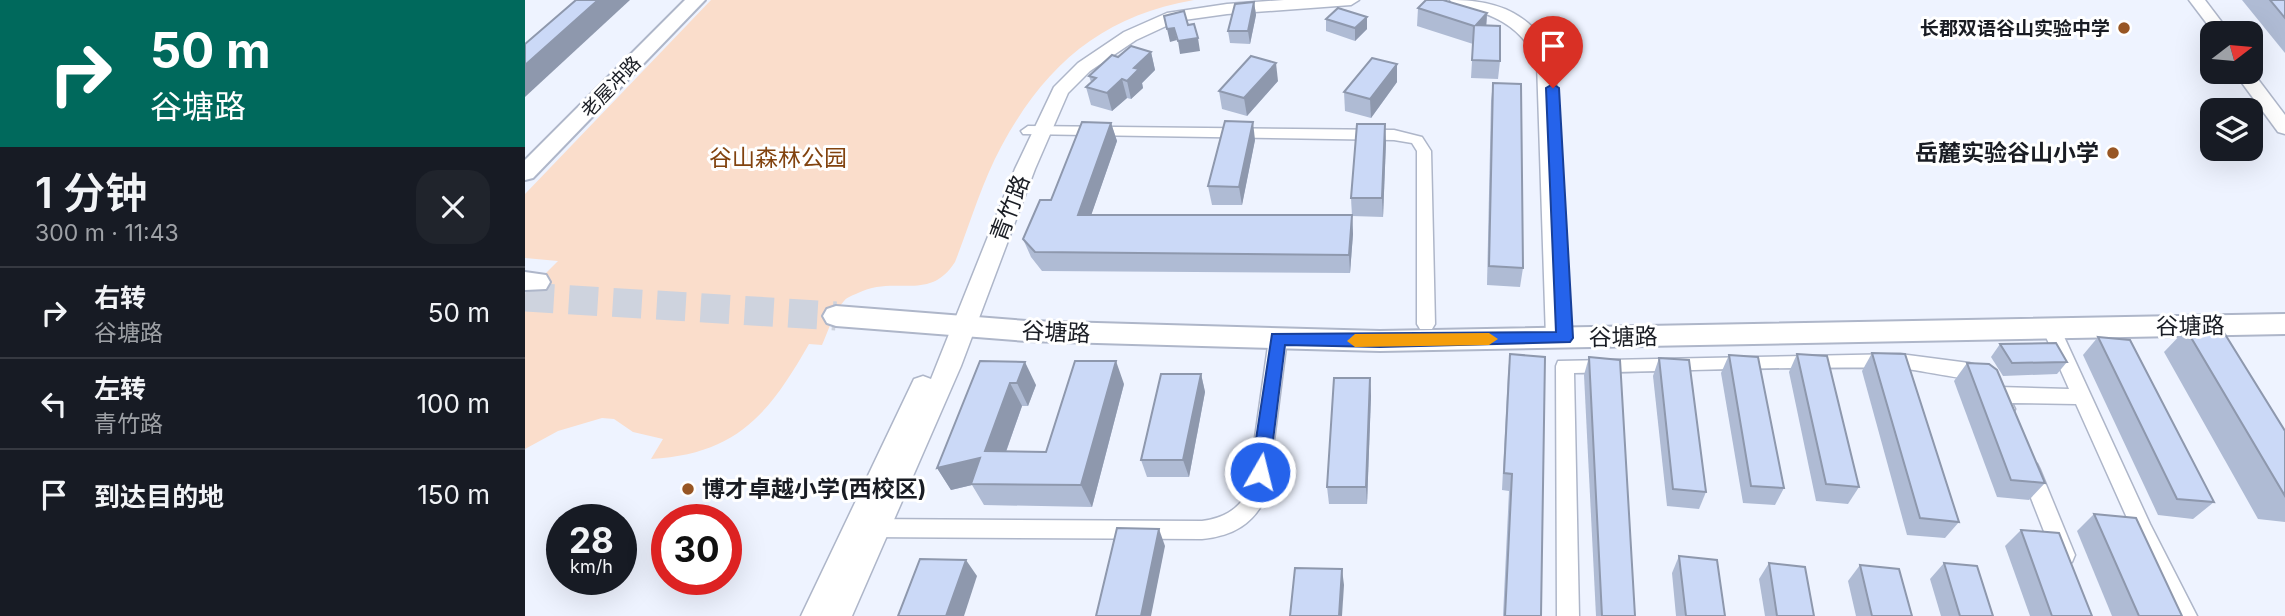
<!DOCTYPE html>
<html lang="zh">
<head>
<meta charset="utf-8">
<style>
  :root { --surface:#171b24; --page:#20242c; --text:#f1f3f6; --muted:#9ea1a6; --line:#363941 }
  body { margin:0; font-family:Inter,"Noto Sans SC",sans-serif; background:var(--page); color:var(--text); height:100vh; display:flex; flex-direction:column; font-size:26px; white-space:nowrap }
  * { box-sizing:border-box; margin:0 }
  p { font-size:23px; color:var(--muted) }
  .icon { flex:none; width:38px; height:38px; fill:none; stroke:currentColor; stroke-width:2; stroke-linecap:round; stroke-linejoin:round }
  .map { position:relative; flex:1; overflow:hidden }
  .side { display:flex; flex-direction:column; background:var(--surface); width:525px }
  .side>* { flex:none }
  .top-card { background:#00695c; color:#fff; overflow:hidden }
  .needle { width:46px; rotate:74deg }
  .buttons { position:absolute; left:1675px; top:21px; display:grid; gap:14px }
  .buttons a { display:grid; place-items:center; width:63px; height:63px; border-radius:14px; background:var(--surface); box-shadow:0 7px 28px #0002; font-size:35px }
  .speed { position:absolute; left:21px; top:504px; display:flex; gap:14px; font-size:35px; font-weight:700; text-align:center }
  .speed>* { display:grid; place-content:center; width:91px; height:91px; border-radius:50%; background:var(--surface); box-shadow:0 7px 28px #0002; line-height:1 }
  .speed small { font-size:18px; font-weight:400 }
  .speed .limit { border:10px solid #d22; background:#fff; color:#111 }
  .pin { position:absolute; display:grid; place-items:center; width:60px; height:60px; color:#fff; margin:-72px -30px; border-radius:50% 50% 50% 0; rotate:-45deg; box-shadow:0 0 7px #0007 }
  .pin .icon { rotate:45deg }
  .me { position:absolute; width:77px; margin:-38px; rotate:8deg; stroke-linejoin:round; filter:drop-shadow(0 0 5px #0008) }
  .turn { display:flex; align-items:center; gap:24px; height:147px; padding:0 35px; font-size:32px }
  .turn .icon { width:91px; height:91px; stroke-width:2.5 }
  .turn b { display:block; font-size:49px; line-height:60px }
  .round { display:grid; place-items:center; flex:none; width:74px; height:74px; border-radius:21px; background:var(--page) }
  .head { display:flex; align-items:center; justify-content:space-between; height:119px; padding:0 35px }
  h1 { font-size:42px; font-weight:600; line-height:52px }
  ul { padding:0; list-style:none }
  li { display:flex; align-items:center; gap:21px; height:91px; padding:0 35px; border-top:2px solid var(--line) }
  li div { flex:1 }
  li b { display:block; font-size:26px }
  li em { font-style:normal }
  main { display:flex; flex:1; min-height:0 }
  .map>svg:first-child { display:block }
  .green { fill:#faddcb }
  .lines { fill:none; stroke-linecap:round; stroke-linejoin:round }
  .secondary-tunnel { stroke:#ced3de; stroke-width:29; stroke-dasharray:29 15; stroke-linecap:butt }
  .minor-casing { stroke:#aeb6c9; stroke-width:3 }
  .tertiary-casing { stroke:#aeb6c9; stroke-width:3 }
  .secondary-casing { stroke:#aeb6c9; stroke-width:4 }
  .minor { fill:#fff; fill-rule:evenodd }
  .tertiary { fill:#fff; fill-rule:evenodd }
  .secondary { fill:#fff; fill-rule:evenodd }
  .wall { fill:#afbbd4 }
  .shaded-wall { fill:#8e98ad }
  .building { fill:#cbd9f7; stroke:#8e98ad; stroke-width:2 }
  .route { fill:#2563eb; stroke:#184099; stroke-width:2 }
  .slow { fill:#f59e0b }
  .poi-dot { fill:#985624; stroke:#fff; stroke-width:2.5 }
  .labels { text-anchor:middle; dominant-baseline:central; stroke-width:6; stroke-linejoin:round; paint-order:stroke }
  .far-poi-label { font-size:19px; font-weight:bold; fill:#1a1d24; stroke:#fff; text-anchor:end }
  .far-street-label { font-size:19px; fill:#1a1d24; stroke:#fff }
  .poi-label { font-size:23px; font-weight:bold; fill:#1a1d24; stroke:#fff; text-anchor:end }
  .park-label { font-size:23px; fill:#82430f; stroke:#fff }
  .street-label { font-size:23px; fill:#1a1d24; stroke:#fff }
</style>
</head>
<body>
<main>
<section class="side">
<div class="top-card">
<div class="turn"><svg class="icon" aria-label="right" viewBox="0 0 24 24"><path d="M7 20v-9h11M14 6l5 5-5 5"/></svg><div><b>50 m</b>谷塘路</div></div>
</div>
<div class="head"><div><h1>1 分钟</h1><p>300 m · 11:43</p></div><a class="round"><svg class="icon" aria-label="close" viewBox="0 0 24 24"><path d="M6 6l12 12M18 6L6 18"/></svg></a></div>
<ul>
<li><svg class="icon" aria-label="right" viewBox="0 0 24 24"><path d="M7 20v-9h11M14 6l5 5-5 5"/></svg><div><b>右转</b><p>谷塘路</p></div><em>50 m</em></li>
<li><svg class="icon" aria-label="left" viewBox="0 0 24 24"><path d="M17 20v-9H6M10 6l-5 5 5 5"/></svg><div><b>左转</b><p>青竹路</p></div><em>100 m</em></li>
<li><svg class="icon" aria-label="arrive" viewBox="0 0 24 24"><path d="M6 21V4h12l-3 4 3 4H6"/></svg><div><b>到达目的地</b></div><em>150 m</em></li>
</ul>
</section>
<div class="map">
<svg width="1760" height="616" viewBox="0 0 1760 616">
  <rect width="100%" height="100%" fill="#eef3ff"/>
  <!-- green -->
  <path class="green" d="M186 0H669C577 16 520 65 476 147 457 182 445 224 430 262 404 303 370 274 333 293 329 295 322 297 319 301 309 311 303 332 297 345L284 344C244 414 212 454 126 459L138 439 108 432 89 419 77 418 33 431 0 449V294L33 261 0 258V194Z"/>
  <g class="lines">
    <!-- secondary-tunnel -->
    <path class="secondary-tunnel" d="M0 297 311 316"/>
    <!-- minor casing -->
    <g class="minor-casing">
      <g id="minor">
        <path d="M503 126 869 130 897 137 906 151 910 324 907 329H895L892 324V151L887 143 869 140 498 134 496 131Z"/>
        <path d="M1526 321 1532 323 1535 328 1625 524 1672 616H1649L1611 538 1551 404 1487 403 1490 409 1487 415 1480 417 1473 415 1465 395 1467 390 1474 387 1544 389 1517 328 1520 323Z"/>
        <path d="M753 332 759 334 762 339 742 495C729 524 708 536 677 539L341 537 334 535 330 528 334 521 341 519 677 521C698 518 711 511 722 494L744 339 747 334Z"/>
        <path d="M1375 354 1444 363 1468 370 1470 375 1468 380C1456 384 1392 369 1372 368 1265 366 1157 371 1049 373L1054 616H1032L1031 366 1033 361Z"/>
        <path d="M1505 461 1512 464 1515 470 1550 555 1547 562 1539 565 1531 562 1495 470 1498 464Z"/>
      </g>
    </g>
    <!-- tertiary casing -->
    <g class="tertiary-casing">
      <g id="tertiary">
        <path d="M759 0H834L826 5 702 14 652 21 611 40 565 71 543 93 510 169 436 366 327 616H276L389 379 398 376 406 379 490 169 529 87 553 63 599 32 642 13 702 4Z"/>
        <path d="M925 0C974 0 1010 14 1030 62L1045 338 1041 344 1033 347 1025 344 1021 338 1012 62C997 24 964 13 927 3Z"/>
        <path d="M1664 0H1680L1705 33H1689Z"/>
        <path d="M1726 70 1760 115V134L1753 132 1709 72Z"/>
      </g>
    </g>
    <!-- secondary casing -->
    <g class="secondary-casing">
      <g id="secondary">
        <path d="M160 0H180L8 178 0 180V160Z"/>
        <path d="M0 272 21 275 25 282 21 289 0 290Z"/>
        <path d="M311 306 502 321 855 331 1760 314V334L855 351 502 341 311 326 302 323 298 316 302 309Z"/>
      </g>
    </g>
    <!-- minor -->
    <use href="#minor" class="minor"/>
    <!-- tertiary -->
    <use href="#tertiary" class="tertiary"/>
    <!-- secondary -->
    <use href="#secondary" class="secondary"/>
  </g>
  <!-- wall -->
  <g class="wall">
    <path d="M1717 0H1760V53Z"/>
    <path d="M729 2 731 15 725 44 705 43 703 31Z"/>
    <path d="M893 8 962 13 961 25 975 61 973 79 946 78 948 44 892 26Z"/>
    <path d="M801 19 842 29 830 41 801 31Z"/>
    <path d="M626 52 630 70 617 83 618 88 606 99 602 98 587 111 566 105 561 87 566 82 564 76 593 57Z"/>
    <path d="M872 64V82L846 118 820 111 819 92Z"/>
    <path d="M753 81 722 116 697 109 694 91Z"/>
    <path d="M968 83 998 268 995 287 962 285 966 101Z"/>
    <path d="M586 123 592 141 566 215H827L828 234 825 273 517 271 506 257 498 239 526 200Z"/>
    <path d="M730 140 717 205H687L683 186Z"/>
    <path d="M861 142 858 217 827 216 826 198Z"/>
    <path d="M1661 329 1760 431V522L1733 519 1639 352Z"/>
    <path d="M1573 337 1689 502 1668 519 1633 515 1558 355Z"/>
    <path d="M1475 344 1542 362 1532 374 1478 376 1466 357Z"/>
    <path d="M1347 353 1434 522 1420 538 1382 535 1337 371Z"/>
    <path d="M985 354 1016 616H978L984 491 977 490 983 372Z"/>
    <path d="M1272 354 1334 487 1323 504 1291 501 1264 372Z"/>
    <path d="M1204 355 1259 488 1250 505 1218 503 1196 373Z"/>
    <path d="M1064 357 1110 616H1071L1059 375Z"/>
    <path d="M1134 358 1181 492 1174 509 1142 506 1128 376Z"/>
    <path d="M455 361 511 385 503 406H497L481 452H521L599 384 567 507 459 505 447 485 426 490 412 468Z"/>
    <path d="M1442 363 1520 483 1504 500 1472 497 1429 381Z"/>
    <path d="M676 374 680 392 664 477H622L616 460Z"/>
    <path d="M845 378 846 396 842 504H804L802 487Z"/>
    <path d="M1569 514 1657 616H1587L1552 531Z"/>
    <path d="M1496 530 1567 616H1505L1480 546Z"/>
    <path d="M1154 556 1200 616H1151L1147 573Z"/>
    <path d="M1244 563 1289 616H1240L1234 579Z"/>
    <path d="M1419 563 1468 616H1416L1405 579Z"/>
    <path d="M1335 565 1387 616H1331L1323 581Z"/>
  </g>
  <!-- shaded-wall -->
  <g class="shaded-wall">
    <path d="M73 0H105L0 97V65Z"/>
    <path d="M729 2 731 15 725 44 723 31Z"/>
    <path d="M962 13 961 31 951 25Z"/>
    <path d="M842 17V29L830 41V28Z"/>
    <path d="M649 28 652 40 645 42 642 29Z"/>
    <path d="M673 38 675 51 655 54 653 41Z"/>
    <path d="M626 52 630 70 617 83 618 88 606 99 602 81 609 68Z"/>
    <path d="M751 63 753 81 722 116 719 98Z"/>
    <path d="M872 64V82L846 118 845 99Z"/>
    <path d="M597 79 602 98 587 111 582 93Z"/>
    <path d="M728 122 730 140 717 205 714 187Z"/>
    <path d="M586 123 592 141 560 233 553 215Z"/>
    <path d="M860 124 861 142 858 217 857 198Z"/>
    <path d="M827 215 828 234 825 273 824 255Z"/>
    <path d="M591 361 599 384 567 507 556 485Z"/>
    <path d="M500 362 511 385 503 406 492 383Z"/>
    <path d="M676 374 680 392 664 477 658 460Z"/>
    <path d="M845 378 846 396 842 504 841 487Z"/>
    <path d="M485 383 497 406 473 474 460 451Z"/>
    <path d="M455 458 446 484 447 485 426 490 412 468Z"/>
    <path d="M634 529 640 546 626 616H616Z"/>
    <path d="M441 560 452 576 439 616H421Z"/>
    <path d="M817 569 819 585 817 616H814Z"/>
  </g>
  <!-- building -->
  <g class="building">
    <path d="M51 0H73L0 65V44Z"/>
    <path d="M901 0H918L962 13 951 25 975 26V61L947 60 949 26 893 8Z"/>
    <path d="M1745 0H1760V18Z"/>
    <path d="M729 2 723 31H703L710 4Z"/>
    <path d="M813 8 842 17 830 28 801 19Z"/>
    <path d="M659 11 663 25 669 24 673 38 653 41 649 28 642 29 639 16Z"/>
    <path d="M606 46 626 52 609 68 614 69 602 81 597 79 582 93 561 87 571 78 564 76 587 55 593 57Z"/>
    <path d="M726 56 751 63 719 98 694 91Z"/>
    <path d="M847 58 872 64 845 99 819 92Z"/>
    <path d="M968 83 996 84 998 268 964 266Z"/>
    <path d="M700 121 728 122 714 187 683 186Z"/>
    <path d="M557 122 586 123 553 215H827L824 255 510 252 498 239 515 200H526Z"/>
    <path d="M832 124H860L857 198H826Z"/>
    <path d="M1661 329 1698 331 1760 431V496Z"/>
    <path d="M1573 337 1605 340 1689 502 1652 499Z"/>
    <path d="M1531 343 1542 362 1487 363 1475 344Z"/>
    <path d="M1347 353 1380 354 1434 522 1395 518Z"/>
    <path d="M985 354 1020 357 1016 616H980L987 474 979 473Z"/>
    <path d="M1272 354 1302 356 1334 487 1301 484Z"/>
    <path d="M1204 355 1233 357 1259 488 1226 486Z"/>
    <path d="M1064 357 1095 360 1110 616H1077Z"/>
    <path d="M1134 358 1164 360 1181 492 1148 489Z"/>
    <path d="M455 361 500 362 492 383H485L460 451 521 452 550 361H591L556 485 446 484 455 458 412 468Z"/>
    <path d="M1442 363 1464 364 1472 370 1520 483 1486 480Z"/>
    <path d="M636 374H676L658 460H616Z"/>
    <path d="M809 378H845L841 487H802Z"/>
    <path d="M1569 514 1611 518 1657 616H1614Z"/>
    <path d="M592 528 634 529 616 616H571Z"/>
    <path d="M1496 530 1534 533 1567 616H1527Z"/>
    <path d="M1154 556 1192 560 1200 616H1161Z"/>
    <path d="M395 559 441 560 421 616H373Z"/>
    <path d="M1244 563 1280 567 1289 616H1252Z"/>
    <path d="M1419 563 1452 566 1468 616H1435Z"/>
    <path d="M1335 565 1374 569 1387 616H1347Z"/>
    <path d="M770 568 817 569 814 616H765Z"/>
  </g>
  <!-- route -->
  <path class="route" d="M1028 84 1034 88 1048 338 1045 342 855 347 760 345 744 472 742 478 735 480 729 478 726 472 747 334 1031 332 1021 88Z"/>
  <!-- slow -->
  <path class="slow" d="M964 333 973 339 964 345 830 347 822 341 830 334Z"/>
  <!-- markers -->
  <g class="poi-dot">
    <circle cx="1599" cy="28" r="7"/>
    <circle cx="1588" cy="153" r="7"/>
    <circle cx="163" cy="489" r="7"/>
  </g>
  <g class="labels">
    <!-- far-poi labels -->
    <g class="far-poi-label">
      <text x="1585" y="28">长郡双语谷山实验中学</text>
    </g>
    <!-- far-street labels -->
    <g class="far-street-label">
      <text transform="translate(86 87) rotate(-46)">老屋冲路</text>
    </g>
    <!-- poi labels -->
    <g class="poi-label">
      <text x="1574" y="153">岳麓实验谷山小学</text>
      <text x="177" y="489" text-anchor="start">博才卓越小学(西校区)</text>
    </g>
    <!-- park labels -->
    <g class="park-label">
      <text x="253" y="158">谷山森林公园</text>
    </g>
    <!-- street labels -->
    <g class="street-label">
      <text transform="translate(485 208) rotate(-69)">青竹路</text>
      <text transform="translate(1665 326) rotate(-1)">谷塘路</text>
      <text transform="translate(531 332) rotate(3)">谷塘路</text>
      <text transform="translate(1098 337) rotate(-1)">谷塘路</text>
    </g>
  </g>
</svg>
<div class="buttons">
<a><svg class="needle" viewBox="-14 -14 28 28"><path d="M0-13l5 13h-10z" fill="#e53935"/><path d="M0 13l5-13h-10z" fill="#9ea1a6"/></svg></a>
<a><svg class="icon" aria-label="layers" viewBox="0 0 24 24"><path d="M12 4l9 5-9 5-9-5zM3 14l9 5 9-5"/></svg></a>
</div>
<div class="speed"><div>28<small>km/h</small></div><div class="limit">30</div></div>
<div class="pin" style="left:1028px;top:88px;background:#d93025"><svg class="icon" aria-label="arrive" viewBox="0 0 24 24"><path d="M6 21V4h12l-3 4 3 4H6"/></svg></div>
<svg class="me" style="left:735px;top:472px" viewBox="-20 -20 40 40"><circle r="17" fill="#2563eb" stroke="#fff" stroke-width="3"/><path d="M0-11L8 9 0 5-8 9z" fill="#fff"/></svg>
</div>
</main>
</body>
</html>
